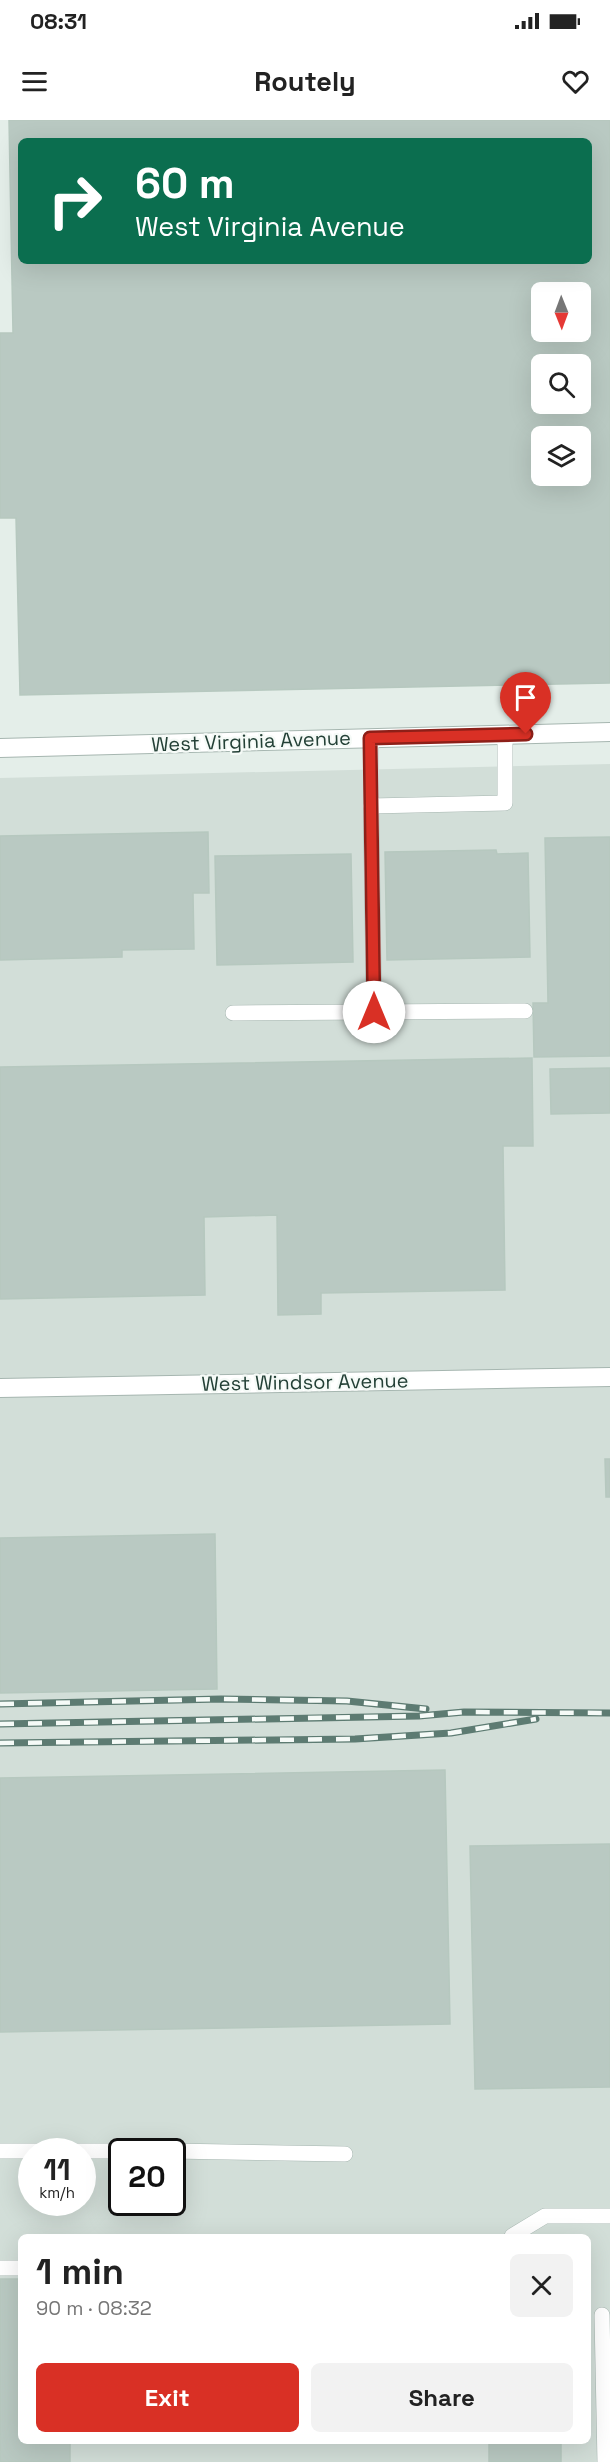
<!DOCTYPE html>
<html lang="en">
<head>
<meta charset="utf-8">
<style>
  :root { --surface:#fff; --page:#f2f2f2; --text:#222; --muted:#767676; --accent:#d93025 }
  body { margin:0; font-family:"Space Grotesk",sans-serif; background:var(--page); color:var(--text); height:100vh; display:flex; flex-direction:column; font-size:22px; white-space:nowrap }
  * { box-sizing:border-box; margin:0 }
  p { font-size:20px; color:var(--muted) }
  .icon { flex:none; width:33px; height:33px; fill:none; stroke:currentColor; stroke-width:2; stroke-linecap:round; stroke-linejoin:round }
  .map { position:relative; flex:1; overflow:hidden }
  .drawer { position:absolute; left:18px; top:2114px; width:573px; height:210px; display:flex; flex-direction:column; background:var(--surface); border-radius:9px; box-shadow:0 6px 24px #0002 }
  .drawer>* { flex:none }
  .top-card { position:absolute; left:18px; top:18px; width:574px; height:126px; border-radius:9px; box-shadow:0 6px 24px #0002; background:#0b6e4f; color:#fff; overflow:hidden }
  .needle { width:39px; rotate:179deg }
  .controls { position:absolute; left:531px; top:162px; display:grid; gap:12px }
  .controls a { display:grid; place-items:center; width:60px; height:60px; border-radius:9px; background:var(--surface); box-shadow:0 6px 24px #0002; font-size:30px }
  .speed { position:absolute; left:18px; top:2018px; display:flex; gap:12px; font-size:30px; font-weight:700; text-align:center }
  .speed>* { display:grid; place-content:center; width:78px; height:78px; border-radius:50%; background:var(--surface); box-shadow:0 6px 24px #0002; line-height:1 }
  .speed small { font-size:15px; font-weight:400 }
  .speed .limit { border:3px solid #111; border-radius:9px; background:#fff; color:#111 }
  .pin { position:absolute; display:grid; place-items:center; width:51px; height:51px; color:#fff; margin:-62px -26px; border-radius:50% 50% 50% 0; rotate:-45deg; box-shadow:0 0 6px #0007 }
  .pin .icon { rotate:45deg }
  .me { position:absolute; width:66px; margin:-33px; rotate:0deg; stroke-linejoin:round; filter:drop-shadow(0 0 4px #0008) }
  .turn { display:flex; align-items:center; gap:21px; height:126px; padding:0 18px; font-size:27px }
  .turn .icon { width:78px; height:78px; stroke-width:2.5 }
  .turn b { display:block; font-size:42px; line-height:51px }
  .round { display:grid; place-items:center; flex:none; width:63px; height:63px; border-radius:9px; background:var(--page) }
  .head { display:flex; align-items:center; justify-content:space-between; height:102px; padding:0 18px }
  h1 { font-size:36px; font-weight:700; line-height:45px }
  .primary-button { display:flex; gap:12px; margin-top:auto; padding:12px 18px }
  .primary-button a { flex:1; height:69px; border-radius:9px; background:var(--accent); color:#fff; font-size:24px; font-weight:700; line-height:69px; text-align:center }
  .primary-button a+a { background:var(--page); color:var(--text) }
  .status { display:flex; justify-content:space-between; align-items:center; height:42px; padding:0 30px; background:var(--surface); direction:ltr }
  .status svg { height:16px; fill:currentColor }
  header { display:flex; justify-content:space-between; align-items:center; height:78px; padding:0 18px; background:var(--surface); font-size:27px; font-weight:700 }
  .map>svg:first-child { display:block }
  .built { fill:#d2ded8; fill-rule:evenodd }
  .building { fill:#b9c9c2; stroke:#b6c8bf; stroke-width:1.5; fill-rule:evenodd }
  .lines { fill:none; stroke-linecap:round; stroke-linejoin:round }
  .service-casing { stroke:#a6b6b0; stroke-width:16 }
  .minor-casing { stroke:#a6b6b0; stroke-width:20 }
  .tertiary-casing { stroke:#a6b6b0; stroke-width:20 }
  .service { stroke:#fff; stroke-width:15 }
  .minor { stroke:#fff; stroke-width:18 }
  .tertiary { stroke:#fff; stroke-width:18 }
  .rail-casing { stroke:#5d7b72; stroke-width:7 }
  .rail { stroke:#f5faf7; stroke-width:4.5; stroke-dasharray:14; stroke-linecap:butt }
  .route-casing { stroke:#8d1f18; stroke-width:15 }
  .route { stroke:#d93025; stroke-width:10 }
  .labels { text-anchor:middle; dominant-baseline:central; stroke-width:4.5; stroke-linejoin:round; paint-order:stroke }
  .street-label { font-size:20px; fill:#234036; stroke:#f5faf7 }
</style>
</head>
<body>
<div class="status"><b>08:31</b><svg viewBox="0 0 49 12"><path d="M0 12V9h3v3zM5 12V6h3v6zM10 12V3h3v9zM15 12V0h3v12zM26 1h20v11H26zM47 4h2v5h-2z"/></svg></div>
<header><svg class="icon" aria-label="menu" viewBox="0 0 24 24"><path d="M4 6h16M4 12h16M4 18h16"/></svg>Routely<svg class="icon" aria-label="heart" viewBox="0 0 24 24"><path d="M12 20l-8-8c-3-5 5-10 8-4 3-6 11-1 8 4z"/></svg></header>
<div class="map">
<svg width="610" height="2342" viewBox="0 0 610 2342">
  <rect width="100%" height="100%" fill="#e4eee9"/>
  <!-- built -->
  <path class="built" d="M610 644V2342H0V658ZM32 2031H82V2082H32ZM122 2031H172V2082H122ZM21 2116H588V2320H21Z"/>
  <!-- building -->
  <g class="building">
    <path d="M9 0H610V563L20 575 16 398H0V213H13ZM21 21H590V141H21ZM542 172H580V212H542ZM542 244H580V284H542ZM542 316H580V356H542Z"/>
    <path d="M208 712 209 773H193L194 829 122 830V837L0 840V716Z"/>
    <path d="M610 717V936L534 937 533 883H548L545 718Z"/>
    <path d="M496 730 497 734 528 733 530 837 387 840 385 732Z"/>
    <path d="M351 734 353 842 217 845 215 736Z"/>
    <path d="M532 938 533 1026H503L505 1170 321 1173V1194L278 1195 277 1095 204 1097 205 1175 0 1179V947Z"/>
    <path d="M610 948V993L551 994 550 949Z"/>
    <path d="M605 1339H610V1377H606Z"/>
    <path d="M215 1414 217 1569 0 1573V1418Z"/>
    <path d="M445 1650 450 1904 0 1912V1658Z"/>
    <path d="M610 1724V1967L475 1969 470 1726Z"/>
    <path d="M0 2159H21V2320H70V2342H0Z"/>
    <rect x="489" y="2320" width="72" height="22"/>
  </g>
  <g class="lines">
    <!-- service casing -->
    <g class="service-casing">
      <g id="service">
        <path d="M371 618V686L505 683V615"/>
        <path d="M371 686 374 892 525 891"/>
        <path d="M233 893 374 892"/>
        <path d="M0 2031H163"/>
        <path d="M172 2031 345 2034"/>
        <path d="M512 2116 545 2096H610"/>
        <path d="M0 2148H21"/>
        <path d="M602 2195 605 2342"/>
      </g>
    </g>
    <!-- minor casing -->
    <g class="minor-casing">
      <path id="minor" d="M0 1268 610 1257"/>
    </g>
    <!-- tertiary casing -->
    <g class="tertiary-casing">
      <path id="tertiary" d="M0 628 610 612"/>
    </g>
    <!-- service -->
    <use href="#service" class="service"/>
    <!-- minor -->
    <use href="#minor" class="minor"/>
    <!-- tertiary -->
    <use href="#tertiary" class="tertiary"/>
    <!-- rail casing -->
    <g class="rail-casing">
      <g id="rail">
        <path d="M0 1584 221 1579 347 1581 426 1589"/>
        <path d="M0 1604 419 1596 464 1592 610 1593"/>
        <path d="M0 1623 355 1619 451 1613 536 1599"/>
      </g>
    </g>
    <!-- rail -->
    <use href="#rail" class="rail"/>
  </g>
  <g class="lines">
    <!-- route casing -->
    <g class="route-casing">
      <path id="route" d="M374 892 370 618 526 614"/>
    </g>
    <!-- route -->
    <use href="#route" class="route"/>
  </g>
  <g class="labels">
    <!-- street labels -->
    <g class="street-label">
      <text transform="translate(251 621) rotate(-2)">West Virginia Avenue</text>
      <text transform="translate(305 1262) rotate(-1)">West Windsor Avenue</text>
    </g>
  </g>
</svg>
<div class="controls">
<a><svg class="needle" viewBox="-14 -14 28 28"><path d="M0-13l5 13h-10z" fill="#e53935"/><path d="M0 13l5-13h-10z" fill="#767676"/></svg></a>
<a><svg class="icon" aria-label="search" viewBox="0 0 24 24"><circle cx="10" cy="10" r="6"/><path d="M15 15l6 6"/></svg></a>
<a><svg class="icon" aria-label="layers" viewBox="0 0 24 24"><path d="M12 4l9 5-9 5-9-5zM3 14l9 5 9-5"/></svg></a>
</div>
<div class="speed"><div>11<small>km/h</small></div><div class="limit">20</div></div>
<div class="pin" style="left:526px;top:614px;background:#d93025"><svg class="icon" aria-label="arrive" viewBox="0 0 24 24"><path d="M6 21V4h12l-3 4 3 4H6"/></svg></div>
<svg class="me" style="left:374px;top:892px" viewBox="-20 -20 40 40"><circle r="19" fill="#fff"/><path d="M0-13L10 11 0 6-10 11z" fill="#d93025"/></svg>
<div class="top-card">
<div class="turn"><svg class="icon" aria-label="right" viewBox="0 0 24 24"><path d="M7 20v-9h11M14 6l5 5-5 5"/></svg><div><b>60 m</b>West Virginia Avenue</div></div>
</div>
<section class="drawer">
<div class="head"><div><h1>1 min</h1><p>90 m · 08:32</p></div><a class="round"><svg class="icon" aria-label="close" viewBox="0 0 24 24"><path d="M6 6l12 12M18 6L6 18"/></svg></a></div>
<div class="primary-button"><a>Exit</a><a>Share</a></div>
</section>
</div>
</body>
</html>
